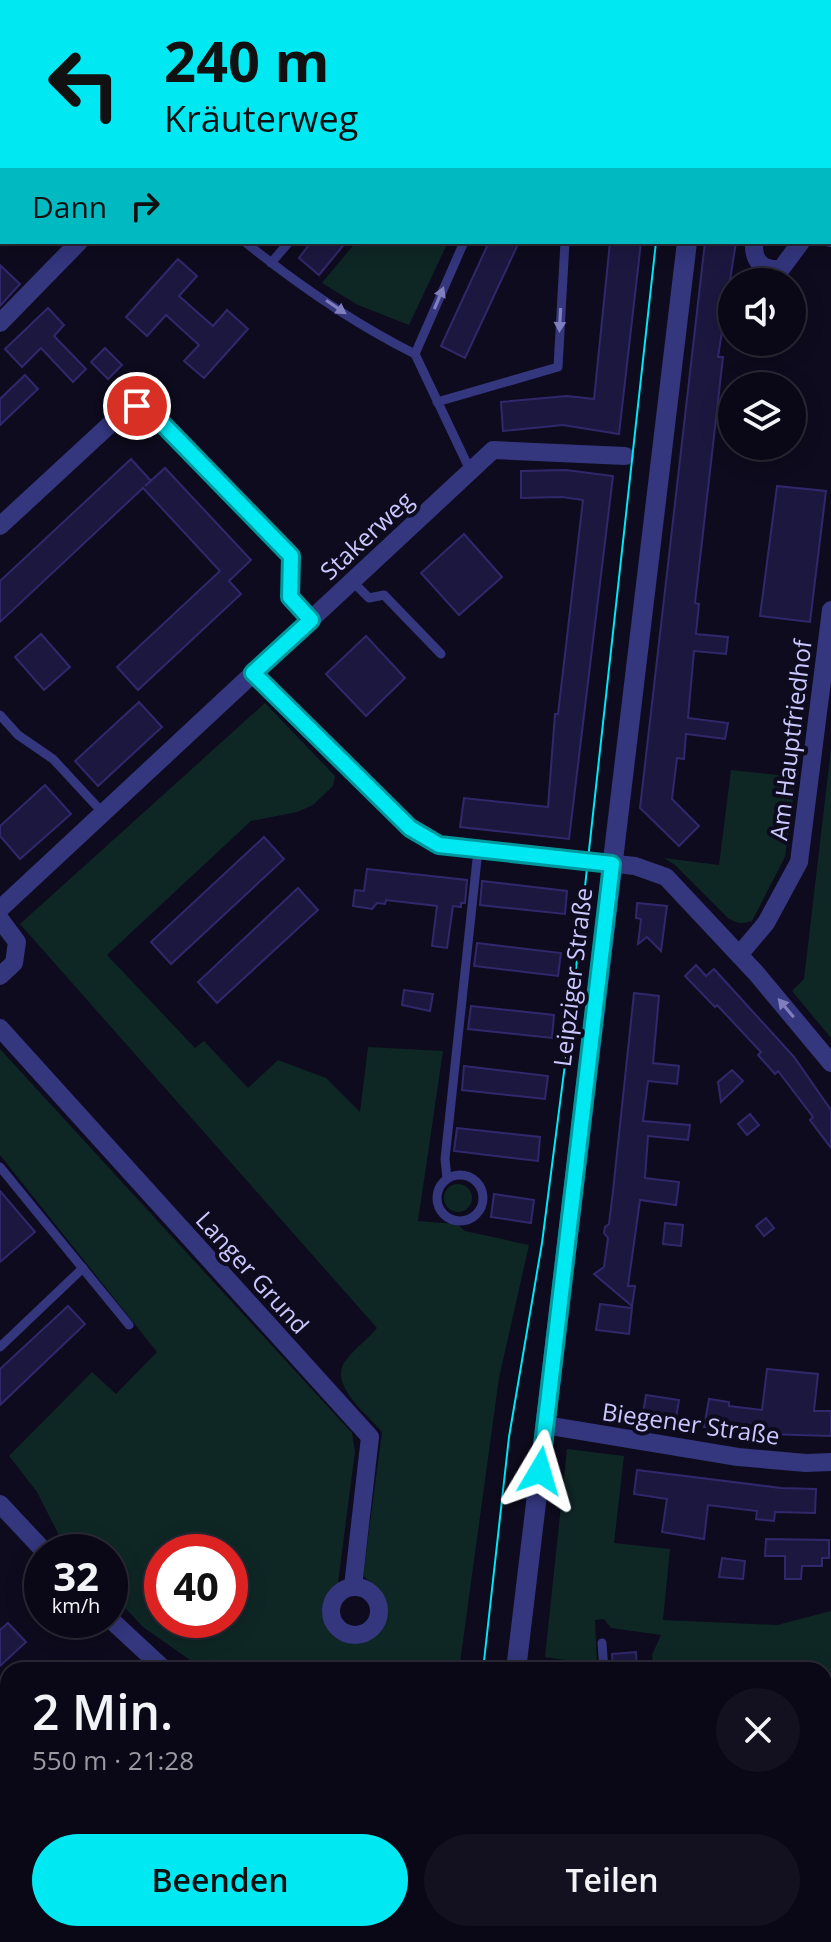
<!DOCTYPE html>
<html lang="de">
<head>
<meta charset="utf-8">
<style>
  :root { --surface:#0a0816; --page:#13111f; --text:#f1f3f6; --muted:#999aa1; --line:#2a2935; --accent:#00e8f2 }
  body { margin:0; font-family:"Open Sans",sans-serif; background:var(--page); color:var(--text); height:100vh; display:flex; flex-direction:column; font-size:30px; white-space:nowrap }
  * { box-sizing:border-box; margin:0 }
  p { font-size:26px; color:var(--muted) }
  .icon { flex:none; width:44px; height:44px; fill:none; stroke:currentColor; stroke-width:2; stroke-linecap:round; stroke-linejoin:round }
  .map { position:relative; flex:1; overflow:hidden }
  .details { position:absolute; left:0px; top:1662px; width:832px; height:280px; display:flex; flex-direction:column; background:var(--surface); border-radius:24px 24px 0 0; box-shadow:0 4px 20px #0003,0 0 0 2px var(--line) }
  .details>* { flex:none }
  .hud { position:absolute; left:0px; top:0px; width:832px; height:244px; box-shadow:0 4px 20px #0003,0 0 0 2px var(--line); background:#00e8f2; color:#111; overflow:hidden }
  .buttons { position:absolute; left:718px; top:268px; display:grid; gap:16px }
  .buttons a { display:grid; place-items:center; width:88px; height:88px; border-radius:50%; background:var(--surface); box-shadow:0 4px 20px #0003,0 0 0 2px var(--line); font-size:40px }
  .speed { position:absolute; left:24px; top:1534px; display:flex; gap:16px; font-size:40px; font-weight:700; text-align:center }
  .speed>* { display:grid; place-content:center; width:104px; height:104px; border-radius:50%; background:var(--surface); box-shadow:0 4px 20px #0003,0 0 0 2px var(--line); line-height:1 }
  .speed small { font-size:20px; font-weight:400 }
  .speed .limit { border:12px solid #d22; background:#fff; color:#111 }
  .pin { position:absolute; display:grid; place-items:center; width:68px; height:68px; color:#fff; margin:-34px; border:4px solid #fff; border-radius:50%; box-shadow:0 2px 8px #0007 }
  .me { position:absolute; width:88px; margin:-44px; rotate:7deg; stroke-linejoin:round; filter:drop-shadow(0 0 6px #0008) }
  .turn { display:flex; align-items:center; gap:28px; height:168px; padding:0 32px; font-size:36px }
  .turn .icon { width:104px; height:104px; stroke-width:2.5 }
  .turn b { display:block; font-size:56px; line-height:68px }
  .then { display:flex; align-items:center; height:76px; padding:0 32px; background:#0003; gap:16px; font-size:30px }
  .round { display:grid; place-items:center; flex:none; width:84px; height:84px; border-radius:42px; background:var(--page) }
  .head { display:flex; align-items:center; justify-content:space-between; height:136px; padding:0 32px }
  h1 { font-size:48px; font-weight:600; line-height:60px }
  .cta { display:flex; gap:16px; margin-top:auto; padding:16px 32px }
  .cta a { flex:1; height:92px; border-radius:48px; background:var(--accent); color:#111; font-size:32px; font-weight:600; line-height:92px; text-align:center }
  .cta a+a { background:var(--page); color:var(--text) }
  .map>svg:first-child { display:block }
  .green { fill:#0e2725; fill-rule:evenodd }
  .building { fill:#1c173f; stroke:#31286c; stroke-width:2 }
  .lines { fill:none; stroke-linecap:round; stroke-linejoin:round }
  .service { stroke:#34367e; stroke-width:9 }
  .minor { stroke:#34367e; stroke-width:18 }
  .tertiary { stroke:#34367e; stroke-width:20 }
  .tram { stroke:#00e8f2; stroke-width:2 }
  .oneway { fill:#807ebe }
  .route-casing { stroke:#00979d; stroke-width:20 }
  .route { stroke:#00e8f2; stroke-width:14 }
  .labels { text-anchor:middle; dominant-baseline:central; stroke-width:8; stroke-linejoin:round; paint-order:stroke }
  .street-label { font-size:24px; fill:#cbc7ff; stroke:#0d0b1d }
</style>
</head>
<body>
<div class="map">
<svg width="831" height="1942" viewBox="0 0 831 1942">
  <rect width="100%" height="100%" fill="#0d0b1d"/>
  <!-- green -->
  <g class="green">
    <path d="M182 0H376V2H180Z"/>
    <path d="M746 0H831L830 79V2H746Z"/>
    <path d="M356 242H448L409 325 358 305 322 283Z"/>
    <path d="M265 703 335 776 333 786 313 805 297 812 251 821 107 955 195 1048 204 1041 248 1088 278 1060 326 1078 360 1112 368 1047 443 1051 418 1221 457 1224 465 1231 529 1245 499 1378 459 1670H204L143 1627 110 1592V1552H72L62 1541 37 1492 9 1456 92 1372 116 1394 157 1352 0 1155V1049L352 1433 355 1451 338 1583 328 1601 326 1620 341 1636 353 1642C390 1627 397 1601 363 1576L382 1432C367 1414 327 1384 346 1360 355 1348 368 1339 377 1328L20 924ZM162 1552H230V1620H162Z"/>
    <path d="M831 749V1038L792 991 804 979Z"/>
    <path d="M731 770 796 777 785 857 752 921C742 924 737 924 728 918L675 865 664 858 719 865Z"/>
    <circle cx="458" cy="1198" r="14"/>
    <path d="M567 1449 624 1456 614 1543 670 1549 663 1620 777 1625 831 1611V1689L824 1691V1670H654L652 1655 661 1635 611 1628 604 1619 595 1620 597 1665 545 1657Z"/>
  </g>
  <!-- building -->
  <g class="building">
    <path d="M311 242H346L319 275 299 258Z"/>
    <path d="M489 242H519L465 358 441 346Z"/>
    <path d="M610 242H641L619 434 563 425 503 431 501 402 567 396 594 399Z"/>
    <path d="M705 242H736L718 357H723L695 603 699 604 696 634 728 637 726 654 694 651 688 718 728 723 725 739 686 734 684 759 677 758 672 799 699 826 679 846 640 808Z"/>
    <path d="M178 259 197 276 179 296 213 326 227 310 248 329 204 378 184 361 199 345 166 315 147 336 126 317Z"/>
    <path d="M0 265 20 284 0 306Z"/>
    <path d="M48 308 64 325 54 336 86 369 73 382 41 348 22 367 5 349Z"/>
    <path d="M105 348 122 365 108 379 91 362Z"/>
    <path d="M25 375 38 389 0 425V399Z"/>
    <path d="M131 459 151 481 145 486 165 468 251 560 229 581 241 594 138 690 117 667 220 571 143 488 0 622V581Z"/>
    <path d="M566 470 613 476 569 839 460 827 464 798 548 807 555 714H558L583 500 562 497 521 498V471Z"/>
    <path d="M777 486 826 491 810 622 760 616Z"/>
    <path d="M464 534 502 577 459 615 421 573Z"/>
    <path d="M41 634 70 667 44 690 15 657Z"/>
    <path d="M366 636 405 678 366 716 326 674Z"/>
    <path d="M139 702 162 727 98 786 75 761Z"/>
    <path d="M45 785 71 814 20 859 0 836V826Z"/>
    <path d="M264 837 284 859 171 964 151 942Z"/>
    <path d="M367 869 467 880 465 903H461V907L453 906 447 948 432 946 437 906 386 900 385 904 377 903 372 909 353 906 355 890 364 891Z"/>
    <path d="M482 881 567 891 565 914 480 905Z"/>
    <path d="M298 888 318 910 217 1003 198 982Z"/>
    <path d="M637 903 667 906 661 951 647 937 638 944 641 919 636 918Z"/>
    <path d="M477 943 561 953 558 976 474 966Z"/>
    <path d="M696 965 706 976 714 969 794 1057 831 1110V1148L810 1120 813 1117 778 1071 775 1074 758 1055 761 1052 717 1005 715 1007 685 976Z"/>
    <path d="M404 990 433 994 430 1011 402 1005Z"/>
    <path d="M634 993 659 996 653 1063 679 1066 677 1084 648 1081 643 1121 690 1125 688 1140 648 1136 645 1178 679 1182 676 1205 640 1200 628 1286H635L632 1306 594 1274 604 1267 608 1238 604 1233 605 1227 609 1224 613 1191Z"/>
    <path d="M471 1006 554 1015 552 1038 468 1029Z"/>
    <path d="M464 1066 548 1076 545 1099 462 1090Z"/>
    <path d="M732 1070 743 1081 721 1102 718 1082Z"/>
    <path d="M750 1114 759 1125 747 1135 738 1124Z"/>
    <path d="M457 1128 540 1137 538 1161 454 1151Z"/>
    <path d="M0 1191 35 1232 0 1262Z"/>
    <path d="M494 1194 534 1200 531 1223 491 1217Z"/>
    <path d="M766 1218 774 1228 764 1236 756 1226Z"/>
    <path d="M665 1223 683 1225 681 1246 663 1244Z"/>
    <path d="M600 1304 632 1308 629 1334 596 1330Z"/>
    <path d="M68 1306 85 1324 0 1405V1369Z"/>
    <path d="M767 1369 818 1374 814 1411H831V1436L766 1434 704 1427 709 1399 729 1402V1406L762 1410Z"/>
    <path d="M646 1395 679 1400 675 1424 642 1419Z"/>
    <path d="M637 1470 781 1488 816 1489 815 1513 775 1512 774 1521 756 1519 757 1511 708 1505 704 1539 662 1532 667 1499 634 1494Z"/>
    <path d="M766 1539 829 1540V1558H822V1566H802L801 1579H785V1556H765Z"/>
    <path d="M722 1558 745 1561 743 1579 719 1577Z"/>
    <path d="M8 1623 26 1642 0 1666V1630Z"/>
    <path d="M636 1652 637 1670H613L612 1654Z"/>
  </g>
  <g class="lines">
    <!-- service -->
    <g class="service">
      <path d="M402 0V2"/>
      <path d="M0 56 2 54"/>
      <path d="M245 242C297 284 355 324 415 354"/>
      <path d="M271 263 289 242"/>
      <path d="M415 354 470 470"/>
      <path d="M415 354 464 242"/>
      <path d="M437 402 558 367 565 242"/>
      <path d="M352 581 369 598 384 595 441 654"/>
      <path d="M0 715 18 735 53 759 103 813"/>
      <path d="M0 1167 129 1325"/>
      <circle cx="460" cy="1198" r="23"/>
      <path d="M447 1178 445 1159 478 850"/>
      <path d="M0 1347 83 1268"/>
      <path d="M602 1643 604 1670"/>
      <path d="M824 1696 831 1695"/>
    </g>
    <!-- minor -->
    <g class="minor">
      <path d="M0 163 2 165"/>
      <path d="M830 238H831"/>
      <path d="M754 242C753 261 762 271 781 269L801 242"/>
      <path d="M0 323 79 242"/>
      <path d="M0 526 119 416 137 406 150 411 291 556 290 597 311 620"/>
      <path d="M253 673 410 828 439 845 635 866 666 877 756 973 831 1063"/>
      <path d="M0 909 493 450 625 456"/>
      <path d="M0 919 17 942 14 963 0 976"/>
      <path d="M739 955 766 923 799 862 831 610"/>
      <path d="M0 1028 370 1437 353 1586"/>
      <path d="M545 1425 738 1457 806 1463 831 1462"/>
      <path d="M0 1504 45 1552"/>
      <circle cx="355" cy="1611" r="24"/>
      <path d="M110 1619 165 1670"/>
      <path d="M824 1768 831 1766"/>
      <path d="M98 1934 102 1942"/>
      <path d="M797 1934V1942"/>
    </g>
    <!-- tertiary -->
    <g class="tertiary">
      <path d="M716 2V0"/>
      <path d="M516 1670 687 242"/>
      <path d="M486 1942 487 1934"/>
    </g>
    <!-- tram -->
    <g class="tram">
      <path d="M691 2V0"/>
      <path d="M483 1670 509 1437 542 1243 568 1041 656 242"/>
      <path d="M460 1942 461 1934"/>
    </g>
  </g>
  <!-- one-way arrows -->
  <defs><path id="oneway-solid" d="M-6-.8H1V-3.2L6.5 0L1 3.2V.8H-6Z" transform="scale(2)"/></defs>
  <g class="oneway">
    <use href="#oneway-solid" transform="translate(439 298) rotate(-67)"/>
    <use href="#oneway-solid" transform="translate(336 307) rotate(34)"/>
    <use href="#oneway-solid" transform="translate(560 320) rotate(93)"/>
    <use href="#oneway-solid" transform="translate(786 1008) rotate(-130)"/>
  </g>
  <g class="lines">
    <!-- route casing -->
    <g class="route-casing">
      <path id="route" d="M137 406 150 411 291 556 290 597 311 620 253 673 410 828 439 845 612 864 540 1471"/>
    </g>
    <!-- route -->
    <use href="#route" class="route"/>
  </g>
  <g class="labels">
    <!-- street labels -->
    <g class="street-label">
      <text transform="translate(366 535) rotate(-43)">Stakerweg</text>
      <text transform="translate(790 740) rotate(-83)">Am Hauptfriedhof</text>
      <text transform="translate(572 977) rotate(-83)">Leipziger Straße</text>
      <text transform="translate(253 1272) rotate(48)">Langer Grund</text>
      <text transform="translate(691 1423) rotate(8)">Biegener Straße</text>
    </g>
  </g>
</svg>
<div class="buttons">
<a><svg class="icon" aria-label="sound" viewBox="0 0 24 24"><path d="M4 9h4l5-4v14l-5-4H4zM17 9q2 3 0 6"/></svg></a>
<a><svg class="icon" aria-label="layers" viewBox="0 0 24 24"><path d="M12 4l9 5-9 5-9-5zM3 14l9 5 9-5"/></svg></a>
</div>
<div class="speed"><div>32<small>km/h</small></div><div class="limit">40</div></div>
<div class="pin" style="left:137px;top:406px;background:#d93025"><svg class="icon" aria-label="arrive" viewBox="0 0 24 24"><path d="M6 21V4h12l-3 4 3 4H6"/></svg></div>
<svg class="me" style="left:540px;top:1471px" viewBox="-20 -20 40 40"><path d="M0-17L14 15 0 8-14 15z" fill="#00e8f2" stroke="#fff" stroke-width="4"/></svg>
<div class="hud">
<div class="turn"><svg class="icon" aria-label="left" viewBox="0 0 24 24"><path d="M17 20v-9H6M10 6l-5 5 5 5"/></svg><div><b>240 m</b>Kräuterweg</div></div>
<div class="then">Dann<svg class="icon" aria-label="right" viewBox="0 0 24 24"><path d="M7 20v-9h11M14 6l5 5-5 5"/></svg></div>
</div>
<section class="details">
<div class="head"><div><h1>2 Min.</h1><p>550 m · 21:28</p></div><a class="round"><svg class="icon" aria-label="close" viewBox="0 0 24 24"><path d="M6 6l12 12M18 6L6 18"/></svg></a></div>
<div class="cta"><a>Beenden</a><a>Teilen</a></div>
</section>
</div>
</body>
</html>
